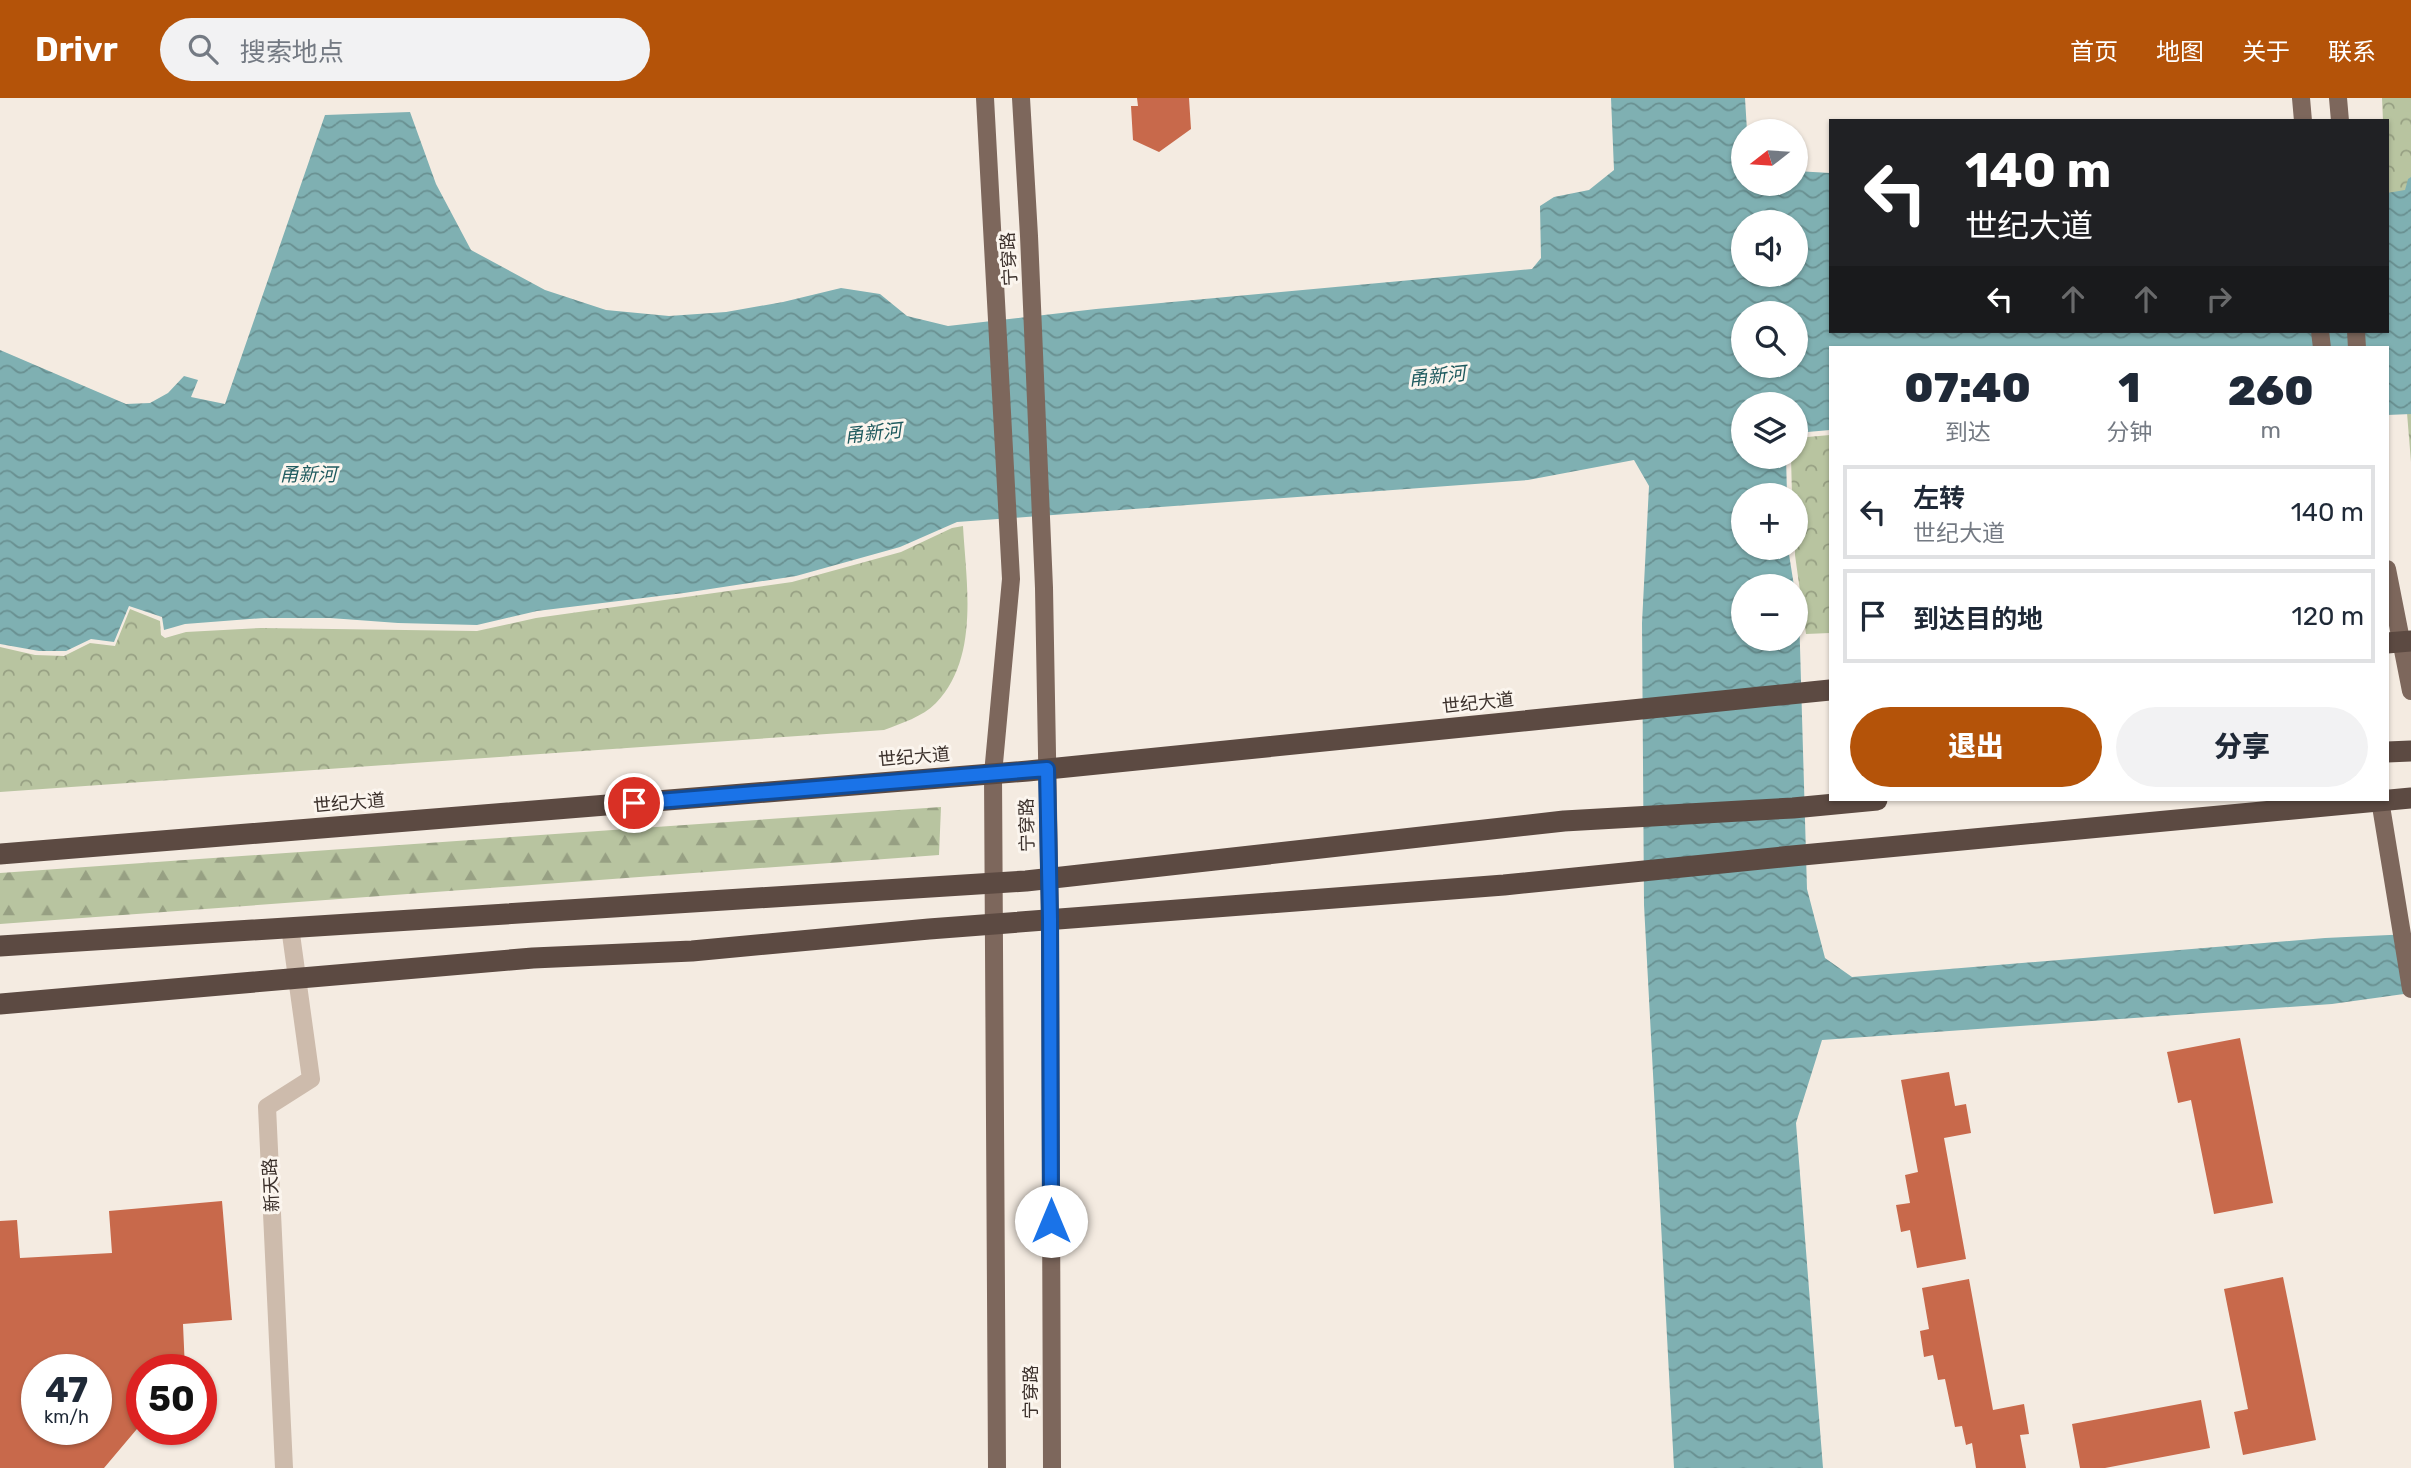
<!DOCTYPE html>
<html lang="zh">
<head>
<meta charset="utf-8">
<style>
  :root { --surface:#fff; --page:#f2f2f3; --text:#1f2937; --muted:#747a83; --line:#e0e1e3; --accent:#b45309 }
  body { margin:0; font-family:Rubik,"Noto Sans SC",sans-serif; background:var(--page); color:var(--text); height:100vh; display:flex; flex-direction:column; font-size:26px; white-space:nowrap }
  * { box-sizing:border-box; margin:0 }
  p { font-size:23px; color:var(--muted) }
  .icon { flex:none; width:38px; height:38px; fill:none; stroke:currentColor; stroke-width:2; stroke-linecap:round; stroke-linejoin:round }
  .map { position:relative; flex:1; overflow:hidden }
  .side { position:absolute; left:1829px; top:248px; width:560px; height:455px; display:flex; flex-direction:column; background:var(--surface); border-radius:0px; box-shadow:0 2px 5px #0004 }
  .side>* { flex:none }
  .guide { position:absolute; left:1829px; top:21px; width:560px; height:214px; border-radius:0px; box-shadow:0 2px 5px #0004; background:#202124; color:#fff; overflow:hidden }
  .needle { width:46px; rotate:253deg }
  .buttons { position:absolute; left:1731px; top:21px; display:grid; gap:14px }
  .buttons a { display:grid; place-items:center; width:77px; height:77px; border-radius:50%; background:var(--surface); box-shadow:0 2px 5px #0004; font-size:35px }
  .speed { position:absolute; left:21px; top:1256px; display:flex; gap:14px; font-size:35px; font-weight:700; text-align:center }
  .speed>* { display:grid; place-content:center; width:91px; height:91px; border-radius:50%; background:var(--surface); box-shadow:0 2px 5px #0004; line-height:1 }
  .speed small { font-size:18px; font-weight:400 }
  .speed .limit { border:10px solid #d22; background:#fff; color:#111 }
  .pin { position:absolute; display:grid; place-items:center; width:60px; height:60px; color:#fff; margin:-30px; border:4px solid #fff; border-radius:50%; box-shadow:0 2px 7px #0007 }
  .me { position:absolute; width:77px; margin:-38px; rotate:0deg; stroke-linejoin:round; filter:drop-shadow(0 0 5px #0008) }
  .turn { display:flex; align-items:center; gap:24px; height:147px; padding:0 21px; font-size:32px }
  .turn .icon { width:91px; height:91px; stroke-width:2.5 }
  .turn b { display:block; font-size:49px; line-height:60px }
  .lanes { display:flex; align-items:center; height:66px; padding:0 21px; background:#0003; justify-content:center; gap:35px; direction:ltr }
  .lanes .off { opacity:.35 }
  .eta { display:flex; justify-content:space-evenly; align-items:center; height:119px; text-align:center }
  .eta b { font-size:42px; font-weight:800; line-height:49px }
  .primary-button { display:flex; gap:14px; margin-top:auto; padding:14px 21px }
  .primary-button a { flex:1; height:80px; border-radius:42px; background:var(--accent); color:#fff; font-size:28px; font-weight:800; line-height:80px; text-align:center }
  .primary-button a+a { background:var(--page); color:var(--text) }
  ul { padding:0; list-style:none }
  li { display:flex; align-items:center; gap:21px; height:94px; margin:0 14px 10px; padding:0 7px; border:4px solid var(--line); border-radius:0px }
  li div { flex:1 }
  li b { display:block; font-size:26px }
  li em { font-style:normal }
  header { display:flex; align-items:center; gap:42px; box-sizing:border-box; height:98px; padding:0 35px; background:var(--accent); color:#fff }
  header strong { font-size:33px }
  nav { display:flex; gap:38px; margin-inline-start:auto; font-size:24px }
  .search { width:490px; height:63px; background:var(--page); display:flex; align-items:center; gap:18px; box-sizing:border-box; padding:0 24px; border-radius:38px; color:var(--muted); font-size:26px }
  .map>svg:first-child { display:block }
  .forest { fill:url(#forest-firs) }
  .park { fill:url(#park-crowns) }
  .water { fill:url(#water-waves); fill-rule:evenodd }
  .building { fill:#c8694b; fill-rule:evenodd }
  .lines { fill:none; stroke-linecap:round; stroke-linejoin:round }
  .minor { stroke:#cdbbac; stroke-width:18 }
  .major { stroke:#7d675c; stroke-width:18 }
  .highway { stroke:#5c4a42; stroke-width:21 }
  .route-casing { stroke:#114b97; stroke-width:18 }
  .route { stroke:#1a73e8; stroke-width:12 }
  .labels { text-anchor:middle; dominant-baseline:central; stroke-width:6; stroke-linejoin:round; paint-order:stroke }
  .street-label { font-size:18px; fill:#3b302b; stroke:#fbf5ee }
  .water-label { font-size:19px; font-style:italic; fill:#1f5a5e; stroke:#fbf5ee }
</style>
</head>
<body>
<header>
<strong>Drivr</strong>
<div class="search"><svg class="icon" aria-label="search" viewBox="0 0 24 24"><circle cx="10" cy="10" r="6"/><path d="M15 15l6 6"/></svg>搜索地点</div>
<nav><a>首页</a><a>地图</a><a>关于</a><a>联系</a></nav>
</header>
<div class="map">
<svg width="2411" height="1370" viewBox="0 0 2411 1370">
  <defs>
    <pattern id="forest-firs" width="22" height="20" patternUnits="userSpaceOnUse" patternTransform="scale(1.75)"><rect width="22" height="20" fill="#b8c4a0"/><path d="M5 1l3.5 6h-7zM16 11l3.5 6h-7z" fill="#97a083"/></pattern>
    <pattern id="park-crowns" width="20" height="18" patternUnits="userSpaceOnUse" patternTransform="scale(1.75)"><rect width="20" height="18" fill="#b8c4a0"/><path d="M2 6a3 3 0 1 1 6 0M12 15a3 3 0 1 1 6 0" fill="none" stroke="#97a083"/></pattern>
    <pattern id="water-waves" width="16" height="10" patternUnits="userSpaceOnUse" patternTransform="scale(1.75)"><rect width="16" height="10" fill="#7fb0b2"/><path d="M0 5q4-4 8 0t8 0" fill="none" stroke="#699091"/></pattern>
  </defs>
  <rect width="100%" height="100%" fill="#f4ebe1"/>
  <!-- forest -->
  <path class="forest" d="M941 709 939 757 0 826V775Z"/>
  <!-- park -->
  <g class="park">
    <path d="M2382 0H2411V364L2387 69V23H2383Z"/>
    <path d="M1830 337V535L1806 536 1795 457 1796 397H1792L1791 359H1796V340Z"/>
    <path d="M963 428C966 484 980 559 936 605 922 619 902 625 884 632L0 694V549L35 557 64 558 90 545 115 548 130 511 160 523 161 537 165 540 186 534 261 530 477 533 536 520 792 484 901 454 952 430Z"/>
  </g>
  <!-- water -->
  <path class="water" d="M1611 0H1745L1747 33H1743V86H1796V73L1830 75V233H2387V95L2405 92 2408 81 2411 79V316L2387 317V250H1830V332L1796 335V306H1743V359H1786L1787 397H1743V450H1788L1794 488H1743V541H1796V496L1799 514 1807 791 1825 860 1852 879 2325 840 2411 836V895L2332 906 1822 942 1796 1025 1823 1370H1674L1644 807 1642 525 1649 388 1634 362 1528 382 957 424 900 449 796 478 684 495 537 513 477 527 398 525 330 520H264L185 526 164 532 162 519 129 508 114 544 91 541 66 553H39L0 546V252L126 306 150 305 168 295 184 278 198 282 191 299 225 306 325 17 410 14 436 86 471 152 545 192 606 212 669 218 726 214 783 204 841 190 880 196 907 218 948 228 1096 211 1532 171 1541 160 1540 108 1554 99 1589 92 1614 72ZM1743 124H1796V177H1743ZM1743 215H1796V268H1743Z"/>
  <!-- building -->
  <g class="building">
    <path d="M1137 0H1189L1191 31 1159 54 1133 42 1131 8H1138Z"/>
    <path d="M2240 940 2273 1105 2214 1116 2191 1002 2178 1005 2167 954Z"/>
    <path d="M1949 974 1955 1008 1966 1006 1971 1035 1944 1040 1966 1161 1917 1170 1910 1132 1901 1134 1896 1107 1910 1105 1905 1077 1918 1074 1901 982Z"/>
    <path d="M222 1103 232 1222 183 1226 185 1272H142V1325L104 1370H0V1123L17 1122 20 1160 112 1155 109 1113ZM37 1272H96V1332H37Z"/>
    <path d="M2283 1179 2316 1342 2243 1357 2234 1314 2248 1311 2224 1191Z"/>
    <path d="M1969 1181 1993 1312 2024 1306 2029 1336 2020 1337 2026 1370H1976L1972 1345 1966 1347 1962 1328 1955 1329 1945 1281 1938 1282 1933 1257 1924 1259 1920 1233 1929 1231 1922 1190Z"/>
    <path d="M2201 1302 2210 1350 2105 1370H2080L2072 1326Z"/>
  </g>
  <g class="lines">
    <!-- minor -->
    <path class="minor" d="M284 1370 267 1009 311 981 290 829"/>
    <!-- major -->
    <g class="major">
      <path d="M985 0 1011 481 993 676 997 1370"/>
      <path d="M1021 0 1029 138 1044 490 1050 821 1052 1370"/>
      <path d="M2301 0 2303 23"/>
      <path d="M2338 0 2340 23"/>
      <path d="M2320 233 2322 250"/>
      <path d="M2356 233 2357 250"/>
      <path d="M2387 471 2411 593"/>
      <path d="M2380 702 2411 891"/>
    </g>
    <!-- highway -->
    <g class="highway">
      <path d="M2387 545 2411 543"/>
      <path d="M2387 654 2411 653"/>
      <path d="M0 756 1028 673 1830 592"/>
      <path d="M0 848 1026 783 1564 723 1793 710 1877 702"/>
      <path d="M0 906 533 860 692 853 929 831 1504 787 1792 758 2411 700"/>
    </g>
  </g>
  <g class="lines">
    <!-- route casing -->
    <g class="route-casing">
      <path id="route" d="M634 705 1047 671 1050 821 1051 1123"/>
    </g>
    <!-- route -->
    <use href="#route" class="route"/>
  </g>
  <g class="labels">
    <!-- street labels -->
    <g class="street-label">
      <text transform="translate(1009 161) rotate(-93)">宁穿路</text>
      <text transform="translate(1478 605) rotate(-6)">世纪大道</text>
      <text transform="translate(914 659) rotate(-5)">世纪大道</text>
      <text transform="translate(349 705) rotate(-5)">世纪大道</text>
      <text transform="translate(1027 727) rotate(-91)">宁穿路</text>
      <text transform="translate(271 1087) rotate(-93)">新天路</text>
      <text transform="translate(1031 1294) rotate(-90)">宁穿路</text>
    </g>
    <!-- water labels -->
    <g class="water-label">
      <text transform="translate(1437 278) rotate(-6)">甬新河</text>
      <text transform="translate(873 335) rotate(-6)">甬新河</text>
      <text x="308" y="376">甬新河</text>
    </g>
  </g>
</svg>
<div class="buttons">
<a><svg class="needle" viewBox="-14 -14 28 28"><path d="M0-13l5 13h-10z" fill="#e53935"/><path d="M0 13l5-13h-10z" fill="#747a83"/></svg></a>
<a><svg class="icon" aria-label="sound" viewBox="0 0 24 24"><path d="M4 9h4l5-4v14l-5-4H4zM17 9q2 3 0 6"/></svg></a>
<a><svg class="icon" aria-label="search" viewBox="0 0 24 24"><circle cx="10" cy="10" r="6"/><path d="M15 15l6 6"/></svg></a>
<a><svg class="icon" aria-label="layers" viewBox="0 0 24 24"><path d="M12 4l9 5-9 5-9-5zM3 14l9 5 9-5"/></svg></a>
<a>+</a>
<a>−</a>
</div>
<div class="speed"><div>47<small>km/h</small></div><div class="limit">50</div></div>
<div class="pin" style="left:634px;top:705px;background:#d93025"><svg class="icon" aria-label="arrive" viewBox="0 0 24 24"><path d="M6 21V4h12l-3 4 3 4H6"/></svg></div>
<svg class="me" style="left:1051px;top:1123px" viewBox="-20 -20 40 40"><circle r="19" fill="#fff"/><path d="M0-13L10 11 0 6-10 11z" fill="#1a73e8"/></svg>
<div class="guide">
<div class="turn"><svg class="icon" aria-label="left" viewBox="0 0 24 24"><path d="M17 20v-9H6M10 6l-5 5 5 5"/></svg><div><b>140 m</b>世纪大道</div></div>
<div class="lanes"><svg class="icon" aria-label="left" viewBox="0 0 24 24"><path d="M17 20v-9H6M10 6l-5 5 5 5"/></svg><svg class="icon off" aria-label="ahead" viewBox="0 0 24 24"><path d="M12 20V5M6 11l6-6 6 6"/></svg><svg class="icon off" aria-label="ahead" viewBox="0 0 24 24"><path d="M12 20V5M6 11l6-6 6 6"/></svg><svg class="icon off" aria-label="right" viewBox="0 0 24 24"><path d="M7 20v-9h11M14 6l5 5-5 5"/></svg></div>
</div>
<section class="side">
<div class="eta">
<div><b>07:40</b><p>到达</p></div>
<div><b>1</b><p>分钟</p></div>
<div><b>260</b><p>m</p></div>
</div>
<ul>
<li><svg class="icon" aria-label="left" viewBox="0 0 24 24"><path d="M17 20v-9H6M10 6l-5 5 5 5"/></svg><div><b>左转</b><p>世纪大道</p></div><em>140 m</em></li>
<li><svg class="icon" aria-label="arrive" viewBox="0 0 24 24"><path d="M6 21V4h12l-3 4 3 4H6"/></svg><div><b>到达目的地</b></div><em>120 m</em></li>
</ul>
<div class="primary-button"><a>退出</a><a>分享</a></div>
</section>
</div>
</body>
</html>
